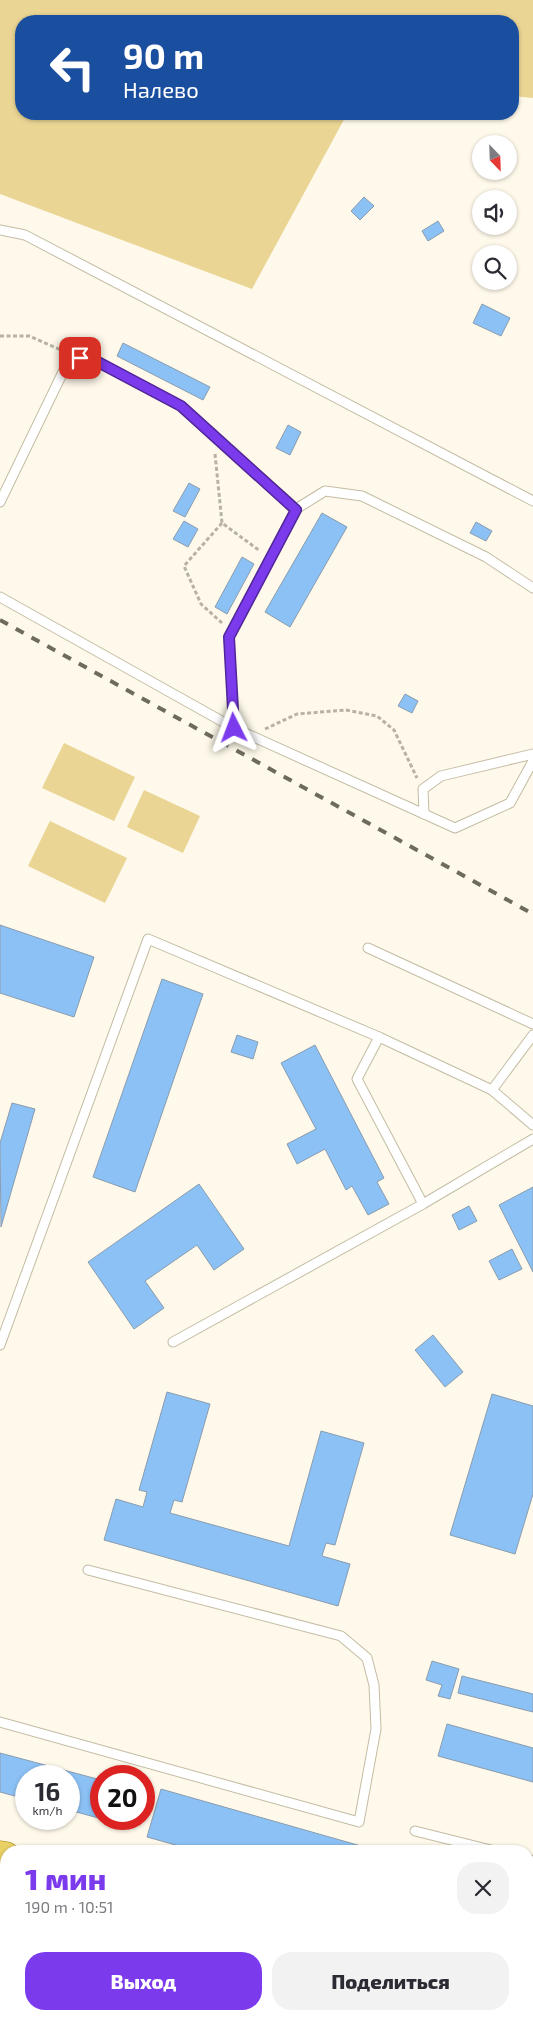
<!DOCTYPE html>
<html lang="ru">
<head>
<meta charset="utf-8">
<style>
  :root { --surface:#fff; --page:#f2f2f3; --text:#2b2b33; --muted:#7c7c81; --accent:#7c3aed }
  body { margin:0; font-family:"Exo 2",sans-serif; background:var(--page); color:var(--text); height:100vh; display:flex; flex-direction:column; font-size:19px; white-space:nowrap }
  * { box-sizing:border-box; margin:0 }
  p { font-size:16px; color:var(--muted) }
  .icon { flex:none; width:28px; height:28px; fill:none; stroke:currentColor; stroke-width:2; stroke-linecap:round; stroke-linejoin:round }
  .map { position:relative; flex:1; overflow:hidden }
  .sheet { position:absolute; left:0px; top:1845px; width:534px; height:175px; display:flex; flex-direction:column; background:var(--surface); border-radius:20px 20px 0 0; box-shadow:0 1px 4px #0004 }
  .sheet>* { flex:none }
  .top-card { position:absolute; left:15px; top:15px; width:504px; height:105px; border-radius:20px; box-shadow:0 1px 4px #0004; background:#1a4fa0; color:#fff; overflow:hidden }
  .needle { width:32px; rotate:157deg }
  .fabs { position:absolute; left:472px; top:135px; display:grid; gap:10px }
  .fabs a { display:grid; place-items:center; width:45px; height:45px; border-radius:50%; background:var(--surface); box-shadow:0 1px 4px #0004; font-size:25px }
  .speed { position:absolute; left:15px; top:1765px; display:flex; gap:10px; font-size:25px; font-weight:700; text-align:center }
  .speed>* { display:grid; place-content:center; width:65px; height:65px; border-radius:50%; background:var(--surface); box-shadow:0 1px 4px #0004; line-height:1 }
  .speed small { font-size:12px; font-weight:400 }
  .speed .limit { border:8px solid #d22; background:#fff; color:#111 }
  .pin { position:absolute; display:grid; place-items:center; width:42px; height:42px; color:#fff; margin:-21px; border-radius:10px; box-shadow:0 2px 8px #0006 }
  .me { position:absolute; width:55px; margin:-28px; rotate:357deg; stroke-linejoin:round; filter:drop-shadow(0 0 4px #0008) }
  .turn { display:flex; align-items:center; gap:18px; height:105px; padding:0 25px; font-size:22px }
  .turn .icon { width:65px; height:65px; stroke-width:2.5 }
  .turn b { display:block; font-size:35px; line-height:42px }
  .round { display:grid; place-items:center; flex:none; width:52px; height:52px; border-radius:20px; background:var(--page) }
  .head { display:flex; align-items:center; justify-content:space-between; height:85px; padding:0 25px }
  h1 { font-size:30px; font-weight:800; line-height:38px; color:var(--accent) }
  .action { display:flex; gap:10px; margin-top:auto; padding:10px 25px }
  .action a { flex:1; height:58px; border-radius:20px; background:var(--accent); color:#fff; font-size:20px; font-weight:800; line-height:58px; text-align:center }
  .action a+a { background:var(--page); color:var(--text) }
  .map>svg:first-child { display:block }
  .green { fill:#ead594 }
  .building { fill:#8cc1f5; stroke:#899caf }
  .lines { fill:none; stroke-linecap:round; stroke-linejoin:round }
  .lane-casing { stroke:#c4bca3; stroke-width:11 }
  .street-casing { stroke:#c4bca3; stroke-width:21 }
  .primary-casing { stroke:#9d820b; stroke-width:29 }
  .path { stroke:#b7b2a5; stroke-width:3; stroke-dasharray:4 2.5; stroke-linecap:butt }
  .lane { stroke:#fff; stroke-width:9 }
  .street { stroke:#fff; stroke-width:19 }
  .primary { stroke:#e9d167; stroke-width:28 }
  .rail { stroke:#6e6a5e; stroke-width:4; stroke-dasharray:9 9; stroke-linecap:butt }
  .route-casing { stroke:#51269a; stroke-width:12 }
  .route { stroke:#7c3aed; stroke-width:9 }
</style>
</head>
<body>
<div class="map">
<svg width="533" height="2020" viewBox="0 0 533 2020">
  <rect width="100%" height="100%" fill="#fef9ea"/>
  <!-- green -->
  <g class="green">
    <path d="M0 0H533V98L513 96 512 21H21V114H347L252 289 0 194Z"/>
    <path d="M64 743 135 777 114 821 42 788Z"/>
    <path d="M144 790 200 816 183 853 127 827Z"/>
    <path d="M50 821 127 858 105 903 28 866Z"/>
  </g>
  <!-- building -->
  <g class="building">
    <path d="M364 197 374 206 360 220 351 211Z"/>
    <path d="M438 221 444 231 428 241 422 231Z"/>
    <path d="M482 304 510 318 501 336 473 323Z"/>
    <path d="M123 343 210 387 203 400 117 356Z"/>
    <path d="M288 425 301 432 290 455 276 448Z"/>
    <path d="M189 483 200 489 185 517 173 511Z"/>
    <path d="M322 513 347 527 290 627 265 612Z"/>
    <path d="M184 521 198 529 188 547 173 539Z"/>
    <path d="M476 522 492 531 486 541 470 533Z"/>
    <path d="M242 557 254 564 227 614 215 607Z"/>
    <path d="M405 694 418 701 412 713 398 706Z"/>
    <path d="M0 925 94 957 74 1017 0 993Z"/>
    <path d="M162 979 203 994 135 1192 93 1177Z"/>
    <path d="M237 1035 258 1042 253 1059 231 1052Z"/>
    <path d="M315 1045 384 1178 377 1182 389 1204 368 1215 352 1186 346 1190 325 1149 297 1164 287 1144 316 1129 281 1063Z"/>
    <path d="M12 1103 35 1109 1 1227 0 1143Z"/>
    <path d="M199 1184 244 1249 214 1270 197 1245 145 1281 164 1308 134 1329 88 1262Z"/>
    <path d="M533 1187V1272L499 1205Z"/>
    <path d="M469 1206 477 1221 459 1230 452 1215Z"/>
    <path d="M512 1249 522 1269 499 1280 489 1261Z"/>
    <path d="M433 1335 463 1372 445 1387 415 1350Z"/>
    <path d="M167 1392 210 1404 182 1502 174 1500 170 1513 289 1546 321 1431 364 1443 335 1545 326 1543 322 1556 350 1564 338 1606 104 1540 116 1499 143 1507 147 1492 139 1490Z"/>
    <path d="M492 1394 533 1406V1494L515 1554 450 1535Z"/>
    <path d="M432 1661 459 1669 450 1699 438 1696 442 1685 426 1680Z"/>
    <path d="M462 1676 533 1694V1712L458 1693Z"/>
    <path d="M447 1724 533 1748V1782L438 1756Z"/>
    <path d="M0 1753 101 1780V1819H126L124 1825 69 1810V1776H26V1799L0 1792Z"/>
    <path d="M161 1789 361 1846 359 1851H197L147 1837Z"/>
    <path d="M528 1906 533 1907V1942L528 1940Z"/>
    <path d="M6 1961V2014H32L31 2020H0V1988Z"/>
    <path d="M115 2014H135L133 2018Z"/>
    <path d="M193 2014H219L218 2020H191Z"/>
    <path d="M235 2014H281L280 2020H234Z"/>
    <path d="M292 2014H318L317 2020H301L291 2018Z"/>
    <path d="M386 2014H402L401 2020H385Z"/>
    <path d="M445 2015 460 2019V2020H443Z"/>
  </g>
  <g class="lines">
    <!-- lane casing -->
    <g class="lane-casing">
      <g id="lane">
        <path d="M0 230 25 235 533 501"/>
        <path d="M0 502 63 372 80 358 98 362 181 406 296 509"/>
        <path d="M0 597 234 728 455 828 510 803 533 761"/>
        <path d="M234 728 229 637 296 509 325 491 362 496 486 557 533 588"/>
        <path d="M424 814 423 789 441 776 533 754"/>
        <path d="M368 948 533 1024"/>
        <path d="M379 1037 357 1079 423 1204"/>
        <path d="M492 1090 533 1125"/>
        <path d="M173 1342 423 1204 533 1139"/>
        <path d="M0 1345 148 939 379 1037 492 1090 533 1035"/>
        <path d="M0 1722 359 1822 376 1729 374 1685 367 1658 341 1636 88 1570"/>
        <path d="M415 1831 495 1851"/>
        <path d="M528 1859 533 1861"/>
      </g>
    </g>
    <!-- street casing -->
    <g class="street-casing">
      <path id="street" d="M69 2020 70 2014"/>
    </g>
    <!-- primary casing -->
    <g class="primary-casing">
      <g id="primary">
        <path d="M0 1855 6 1856"/>
        <path d="M528 1992 533 1993"/>
      </g>
    </g>
    <!-- path -->
    <g class="path">
      <path d="M0 336H29L68 353"/>
      <path d="M215 454 222 523 260 551"/>
      <path d="M222 523 184 566 201 604 222 623"/>
      <path d="M265 729 297 714 346 710 377 716 394 730 417 778"/>
    </g>
    <!-- lane -->
    <use href="#lane" class="lane"/>
    <!-- street -->
    <use href="#street" class="street"/>
    <!-- primary -->
    <use href="#primary" class="primary"/>
    <!-- rail -->
    <path class="rail" d="M0 620 533 914"/>
  </g>
  <g class="lines">
    <!-- route casing -->
    <g class="route-casing">
      <path id="route" d="M80 358 98 362 181 406 296 510 229 637 234 728"/>
    </g>
    <!-- route -->
    <use href="#route" class="route"/>
  </g>
</svg>
<div class="fabs">
<a><svg class="needle" viewBox="-14 -14 28 28"><path d="M0-13l5 13h-10z" fill="#e53935"/><path d="M0 13l5-13h-10z" fill="#7c7c81"/></svg></a>
<a><svg class="icon" aria-label="sound" viewBox="0 0 24 24"><path d="M4 9h4l5-4v14l-5-4H4zM17 9q2 3 0 6"/></svg></a>
<a><svg class="icon" aria-label="search" viewBox="0 0 24 24"><circle cx="10" cy="10" r="6"/><path d="M15 15l6 6"/></svg></a>
</div>
<div class="speed"><div>16<small>km/h</small></div><div class="limit">20</div></div>
<div class="pin" style="left:80px;top:358px;background:#d93025"><svg class="icon" aria-label="arrive" viewBox="0 0 24 24"><path d="M6 21V4h12l-3 4 3 4H6"/></svg></div>
<svg class="me" style="left:234px;top:728px" viewBox="-20 -20 40 40"><path d="M0-17L14 15 0 8-14 15z" fill="#7c3aed" stroke="#fff" stroke-width="4"/></svg>
<div class="top-card">
<div class="turn"><svg class="icon" aria-label="left" viewBox="0 0 24 24"><path d="M17 20v-9H6M10 6l-5 5 5 5"/></svg><div><b>90 m</b>Налево</div></div>
</div>
<section class="sheet">
<div class="head"><div><h1>1 мин</h1><p>190 m · 10:51</p></div><a class="round"><svg class="icon" aria-label="close" viewBox="0 0 24 24"><path d="M6 6l12 12M18 6L6 18"/></svg></a></div>
<div class="action"><a>Выход</a><a>Поделиться</a></div>
</section>
</div>
</body>
</html>
